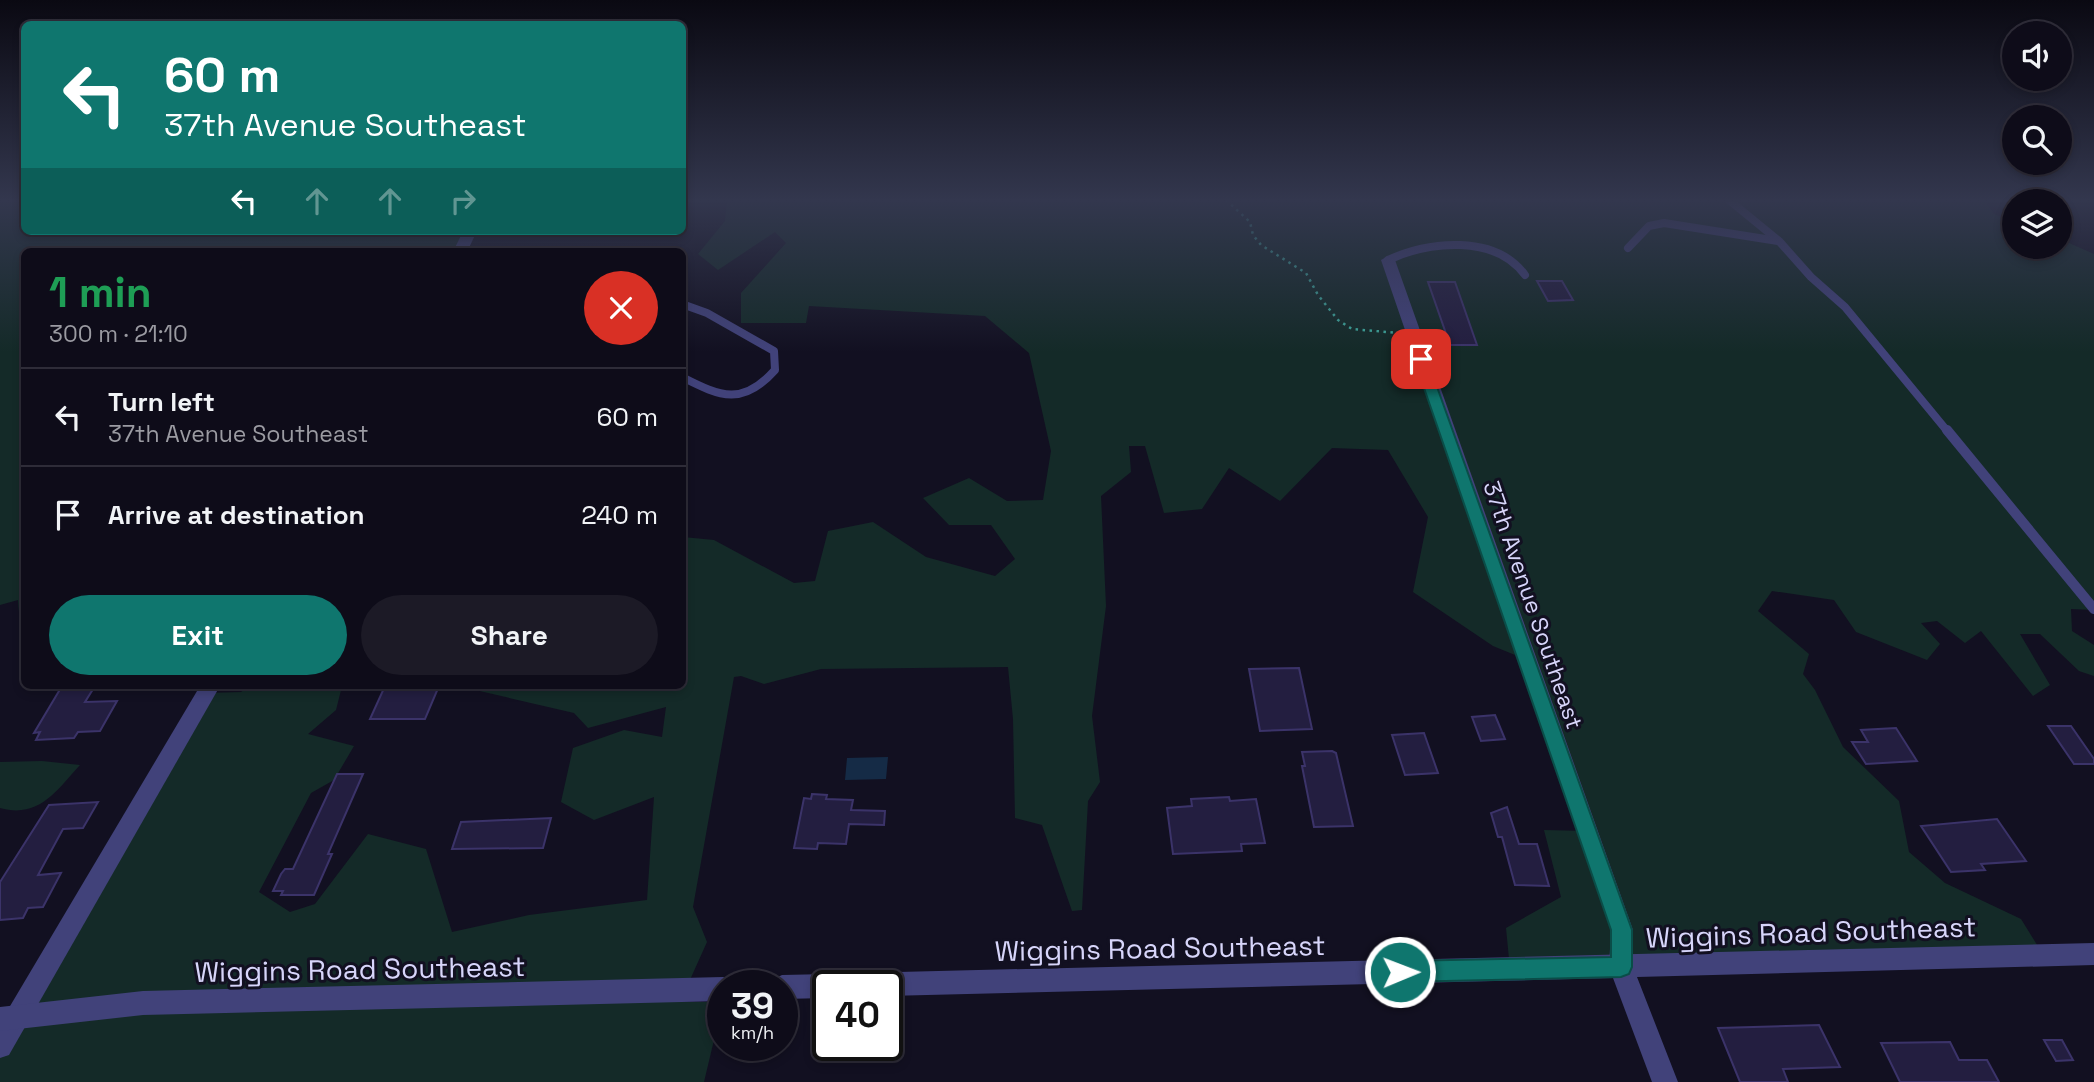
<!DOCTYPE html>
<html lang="en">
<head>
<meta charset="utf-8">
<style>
  :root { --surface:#0e0c19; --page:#1c1a26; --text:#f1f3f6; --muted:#9b9ba2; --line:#2e2c38; --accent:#0f766e }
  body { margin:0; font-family:"Space Grotesk",sans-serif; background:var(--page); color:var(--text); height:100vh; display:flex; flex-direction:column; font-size:26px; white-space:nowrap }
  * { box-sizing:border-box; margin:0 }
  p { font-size:23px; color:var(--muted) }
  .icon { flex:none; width:38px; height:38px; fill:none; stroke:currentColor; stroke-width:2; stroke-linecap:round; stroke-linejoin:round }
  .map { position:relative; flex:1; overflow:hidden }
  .side { position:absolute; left:21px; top:248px; width:665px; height:441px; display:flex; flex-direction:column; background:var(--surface); border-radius:10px; box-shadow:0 4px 10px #0003,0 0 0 2px var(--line) }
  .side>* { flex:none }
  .hud { position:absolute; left:21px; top:21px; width:665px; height:214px; border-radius:10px; box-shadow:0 4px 10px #0003,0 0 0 2px var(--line); background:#0f766e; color:#fff; overflow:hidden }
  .buttons { position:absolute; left:2002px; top:21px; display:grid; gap:14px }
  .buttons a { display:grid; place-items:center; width:70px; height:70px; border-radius:50%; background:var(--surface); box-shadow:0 4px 10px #0003,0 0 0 2px var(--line); font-size:35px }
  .speed { position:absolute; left:707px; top:970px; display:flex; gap:14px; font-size:35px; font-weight:700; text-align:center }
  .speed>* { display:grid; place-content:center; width:91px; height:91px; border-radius:50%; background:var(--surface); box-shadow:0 4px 10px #0003,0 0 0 2px var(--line); line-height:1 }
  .speed small { font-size:18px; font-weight:400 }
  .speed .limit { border:4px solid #111; border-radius:10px; background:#fff; color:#111 }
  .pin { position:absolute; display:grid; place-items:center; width:60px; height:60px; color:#fff; margin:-30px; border-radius:14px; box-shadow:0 4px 10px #0006 }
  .me { position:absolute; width:77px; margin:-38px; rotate:89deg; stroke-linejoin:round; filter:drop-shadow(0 0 5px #0008) }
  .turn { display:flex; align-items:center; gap:24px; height:147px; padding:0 28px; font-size:32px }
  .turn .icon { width:91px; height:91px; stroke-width:2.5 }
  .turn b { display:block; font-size:49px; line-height:60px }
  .lanes { display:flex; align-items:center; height:66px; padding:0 28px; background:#0003; justify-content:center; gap:35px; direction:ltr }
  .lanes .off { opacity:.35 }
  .round { display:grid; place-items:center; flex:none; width:74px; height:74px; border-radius:37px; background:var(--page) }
  .headline { display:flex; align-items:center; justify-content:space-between; height:119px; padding:0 28px }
  h1 { font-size:42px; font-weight:700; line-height:52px; color:#1e9e55 }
  .button { display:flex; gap:14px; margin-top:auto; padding:14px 28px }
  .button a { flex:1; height:80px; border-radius:42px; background:var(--accent); color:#fff; font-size:28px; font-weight:700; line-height:80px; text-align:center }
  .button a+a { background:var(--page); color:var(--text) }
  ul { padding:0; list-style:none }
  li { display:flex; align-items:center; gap:21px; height:98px; padding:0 28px; border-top:2px solid var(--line) }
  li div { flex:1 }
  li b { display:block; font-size:26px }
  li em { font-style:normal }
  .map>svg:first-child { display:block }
  .green { fill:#142a28 }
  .water { fill:#152b46 }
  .building { fill:#231e40; stroke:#3b3369; stroke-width:2 }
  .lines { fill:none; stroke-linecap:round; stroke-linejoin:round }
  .path { stroke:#3da69a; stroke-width:2.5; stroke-dasharray:2.5 4.5; stroke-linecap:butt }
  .service-far1 { stroke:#41427a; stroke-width:8 }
  .service { stroke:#41427a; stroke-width:10 }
  .minor { fill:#41427a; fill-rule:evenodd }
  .tertiary { fill:#41427a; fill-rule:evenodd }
  .route { fill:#0f766e; stroke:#0a4d48; stroke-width:2 }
  .labels { text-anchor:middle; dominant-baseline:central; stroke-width:6; stroke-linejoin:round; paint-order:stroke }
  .street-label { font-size:23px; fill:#d7d5fa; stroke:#121021 }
  .near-street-label { font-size:28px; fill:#d7d5fa; stroke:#121021 }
</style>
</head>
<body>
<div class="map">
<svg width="2094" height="1082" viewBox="0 0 2094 1082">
  <rect width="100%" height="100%" fill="#121021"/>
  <!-- green -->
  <g class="green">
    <path d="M5 200H24V231H470L459 252 346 250 24 252V612L19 613 18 600 0 605V202Z"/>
    <path d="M725 200H1984L1994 214 2014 222V247H2060V239L2094 254V610L2071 609 2072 631 2094 645V676L2079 671 2040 634H2020L2050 685 2033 696 1981 631 1965 643 1937 621 1921 623 1940 644 1927 660 1856 632 1834 600 1772 591 1758 611 1809 654 1803 674 1815 690 1843 747 1899 801 1909 852 1945 883 2021 919 2044 956 1510 969 1506 928 1561 897 1544 830 1586 831 1527 660 1493 646 1413 592 1428 517 1388 450 1332 448 1280 501 1229 468 1202 509 1164 513 1145 446H1129L1131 472 1101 496 1106 606 1092 716 1100 782 1088 801 1082 910 1072 911 1042 825 1015 818 1013 719 1008 667 821 669 764 684 741 676 734 677 693 907 707 942 680 1002H723L704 1082H0V1046L206 693 241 692 249 686H342L336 710 308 734 354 746 334 780 311 793 259 892 290 912 315 904 368 834 426 849 452 932 529 915 647 900 654 797 594 820 561 802 573 748 624 730 662 737 666 707 588 728 574 713 458 686H682L683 537 714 540 794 583 815 581 828 531 873 522 926 557 995 576 1015 559 991 525H949L923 498 969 478 1007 501 1043 500 1051 451 1029 353 985 316 809 306 806 323H741V293L786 243 775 232 718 270 698 254 725 221 727 201Z"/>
    <path d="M42 761 80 765C57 790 39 819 0 808V762Z"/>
  </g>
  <!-- water -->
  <path class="water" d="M888 757 886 779 845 780 847 758Z"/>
  <!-- building -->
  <g class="building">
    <path d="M1537 281H1562L1573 300 1548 301Z"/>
    <path d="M1428 282H1455L1477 345H1450Z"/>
    <path d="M1299 668 1312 729 1260 731 1249 669Z"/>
    <path d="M62 686H95L85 702 117 701 100 731 78 732 74 738 36 740 40 732 34 733Z"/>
    <path d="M385 686H439L425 719H370Z"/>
    <path d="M1495 715 1505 739 1481 741 1472 717Z"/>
    <path d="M2048 726H2071L2094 759V764H2074Z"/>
    <path d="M1896 728 1917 761 1866 764 1852 742H1868L1861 730Z"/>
    <path d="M1424 733 1438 773 1405 775 1392 735Z"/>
    <path d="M1332 751 1336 753 1353 826 1314 827 1302 766H1305L1302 752Z"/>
    <path d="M337 774H363L328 854H332L314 895H281L283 891H273L281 874 285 869H293Z"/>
    <path d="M812 794 827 795 826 799 853 800 851 810 885 811 884 825 849 824 846 844 818 843 817 849 794 848 804 798 811 799Z"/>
    <path d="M1229 797 1230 801 1256 799 1265 843 1241 844 1242 851 1173 854 1167 808 1192 806 1191 799Z"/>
    <path d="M98 802 83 828 63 829 38 875 61 873 43 907 28 908 23 918 0 920V882L49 805Z"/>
    <path d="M1507 807 1519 844H1537L1549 886 1515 885 1502 837H1498L1491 813Z"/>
    <path d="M551 818 543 848 452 849 461 822Z"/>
    <path d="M1997 819 2026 861 1981 864 1985 870 1951 872 1921 826Z"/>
    <path d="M1819 1025 1840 1067 1783 1069 1788 1082H1740L1718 1028Z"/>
    <path d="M2044 1040H2062L2073 1060 2056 1061Z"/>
    <path d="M1950 1042 1959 1060H1987L1999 1082H1900L1881 1043Z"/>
  </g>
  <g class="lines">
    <!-- path -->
    <path class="path" d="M1226 200 1250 222 1253 235 1261 245 1306 273 1318 295 1338 320 1352 329 1398 333"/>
    <!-- service-far1 -->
    <g class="service-far1">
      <path d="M1729 200 1779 241 1811 277 1845 307 1948 432"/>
      <path d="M1628 248 1649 226 1664 223 1778 241"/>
      <path d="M1388 260C1429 241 1495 234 1525 275"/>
      <path d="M682 304 707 313 774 351 775 370C743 406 721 397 682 377"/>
    </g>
    <!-- service -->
    <path class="service" d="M1947 430 2094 609"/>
    <!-- minor -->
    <g class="minor">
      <path d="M463 231H477L467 252H453Z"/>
      <path d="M1388 256 1395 260 1633 930V967L1629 975 1621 979 1613 975 1609 967 1611 930 1381 260Z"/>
      <path d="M200 686H220L9 1055 0 1058V1023Z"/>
    </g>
    <!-- tertiary -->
    <g class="tertiary">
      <path d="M2094 943V965L1637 977 1678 1082H1652L1613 978 887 996V985H846L850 977 858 973Z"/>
      <path d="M828 974 836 978 840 985H828V998L782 999V985H771L774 979 782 975Z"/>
      <path d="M723 977 731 981 733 985H723V1001L143 1015 0 1031V1007L143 991Z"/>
    </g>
  </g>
  <!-- sky -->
  <linearGradient id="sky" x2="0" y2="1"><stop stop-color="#0a0912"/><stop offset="0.57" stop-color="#33374e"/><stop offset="1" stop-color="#33374e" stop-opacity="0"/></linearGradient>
  <rect width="2094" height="352" fill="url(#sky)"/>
  <!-- route -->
  <path class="route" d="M1421 354 1427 359 1632 930V967L1629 974 1621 977 1400 982 1393 979 1390 972 1393 964 1400 961 1611 957V930L1414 359Z"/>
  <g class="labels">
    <!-- street labels -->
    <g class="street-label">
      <text transform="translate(1533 605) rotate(71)">37th Avenue Southeast</text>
    </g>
    <!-- near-street labels -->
    <g class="near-street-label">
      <text transform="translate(1811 932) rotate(-2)">Wiggins Road Southeast</text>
      <text transform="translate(1160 948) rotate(-1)">Wiggins Road Southeast</text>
      <text transform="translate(360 969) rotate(-1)">Wiggins Road Southeast</text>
    </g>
  </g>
</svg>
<div class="buttons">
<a><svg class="icon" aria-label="sound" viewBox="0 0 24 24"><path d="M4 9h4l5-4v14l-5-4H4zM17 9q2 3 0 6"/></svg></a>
<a><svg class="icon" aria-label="search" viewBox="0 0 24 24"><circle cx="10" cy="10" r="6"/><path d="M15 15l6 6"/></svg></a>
<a><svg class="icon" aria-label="layers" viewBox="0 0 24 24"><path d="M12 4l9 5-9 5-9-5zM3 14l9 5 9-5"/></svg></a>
</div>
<div class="speed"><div>39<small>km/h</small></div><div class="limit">40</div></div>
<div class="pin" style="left:1421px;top:359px;background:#d93025"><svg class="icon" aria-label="arrive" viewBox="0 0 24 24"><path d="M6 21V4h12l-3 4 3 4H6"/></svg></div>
<svg class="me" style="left:1400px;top:972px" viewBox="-20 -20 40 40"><circle r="17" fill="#0f766e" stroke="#fff" stroke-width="3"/><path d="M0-11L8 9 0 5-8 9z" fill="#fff"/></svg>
<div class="hud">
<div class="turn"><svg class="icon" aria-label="left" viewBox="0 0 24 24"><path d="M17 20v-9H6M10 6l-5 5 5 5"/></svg><div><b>60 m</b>37th Avenue Southeast</div></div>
<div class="lanes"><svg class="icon" aria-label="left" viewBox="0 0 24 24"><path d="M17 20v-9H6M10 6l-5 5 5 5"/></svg><svg class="icon off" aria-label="ahead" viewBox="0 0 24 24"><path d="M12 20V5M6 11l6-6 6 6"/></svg><svg class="icon off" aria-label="ahead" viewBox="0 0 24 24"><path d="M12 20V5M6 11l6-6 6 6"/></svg><svg class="icon off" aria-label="right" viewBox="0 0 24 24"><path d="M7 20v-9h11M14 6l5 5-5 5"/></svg></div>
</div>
<section class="side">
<div class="headline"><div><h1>1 min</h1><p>300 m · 21:10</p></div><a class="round" style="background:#d93025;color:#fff"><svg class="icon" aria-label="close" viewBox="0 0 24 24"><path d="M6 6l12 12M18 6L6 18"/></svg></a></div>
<ul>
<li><svg class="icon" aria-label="left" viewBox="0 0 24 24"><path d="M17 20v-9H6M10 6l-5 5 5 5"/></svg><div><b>Turn left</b><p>37th Avenue Southeast</p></div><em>60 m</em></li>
<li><svg class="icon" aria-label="arrive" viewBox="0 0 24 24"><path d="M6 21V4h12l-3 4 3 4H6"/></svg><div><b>Arrive at destination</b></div><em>240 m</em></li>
</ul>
<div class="button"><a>Exit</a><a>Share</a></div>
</section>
</div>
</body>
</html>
